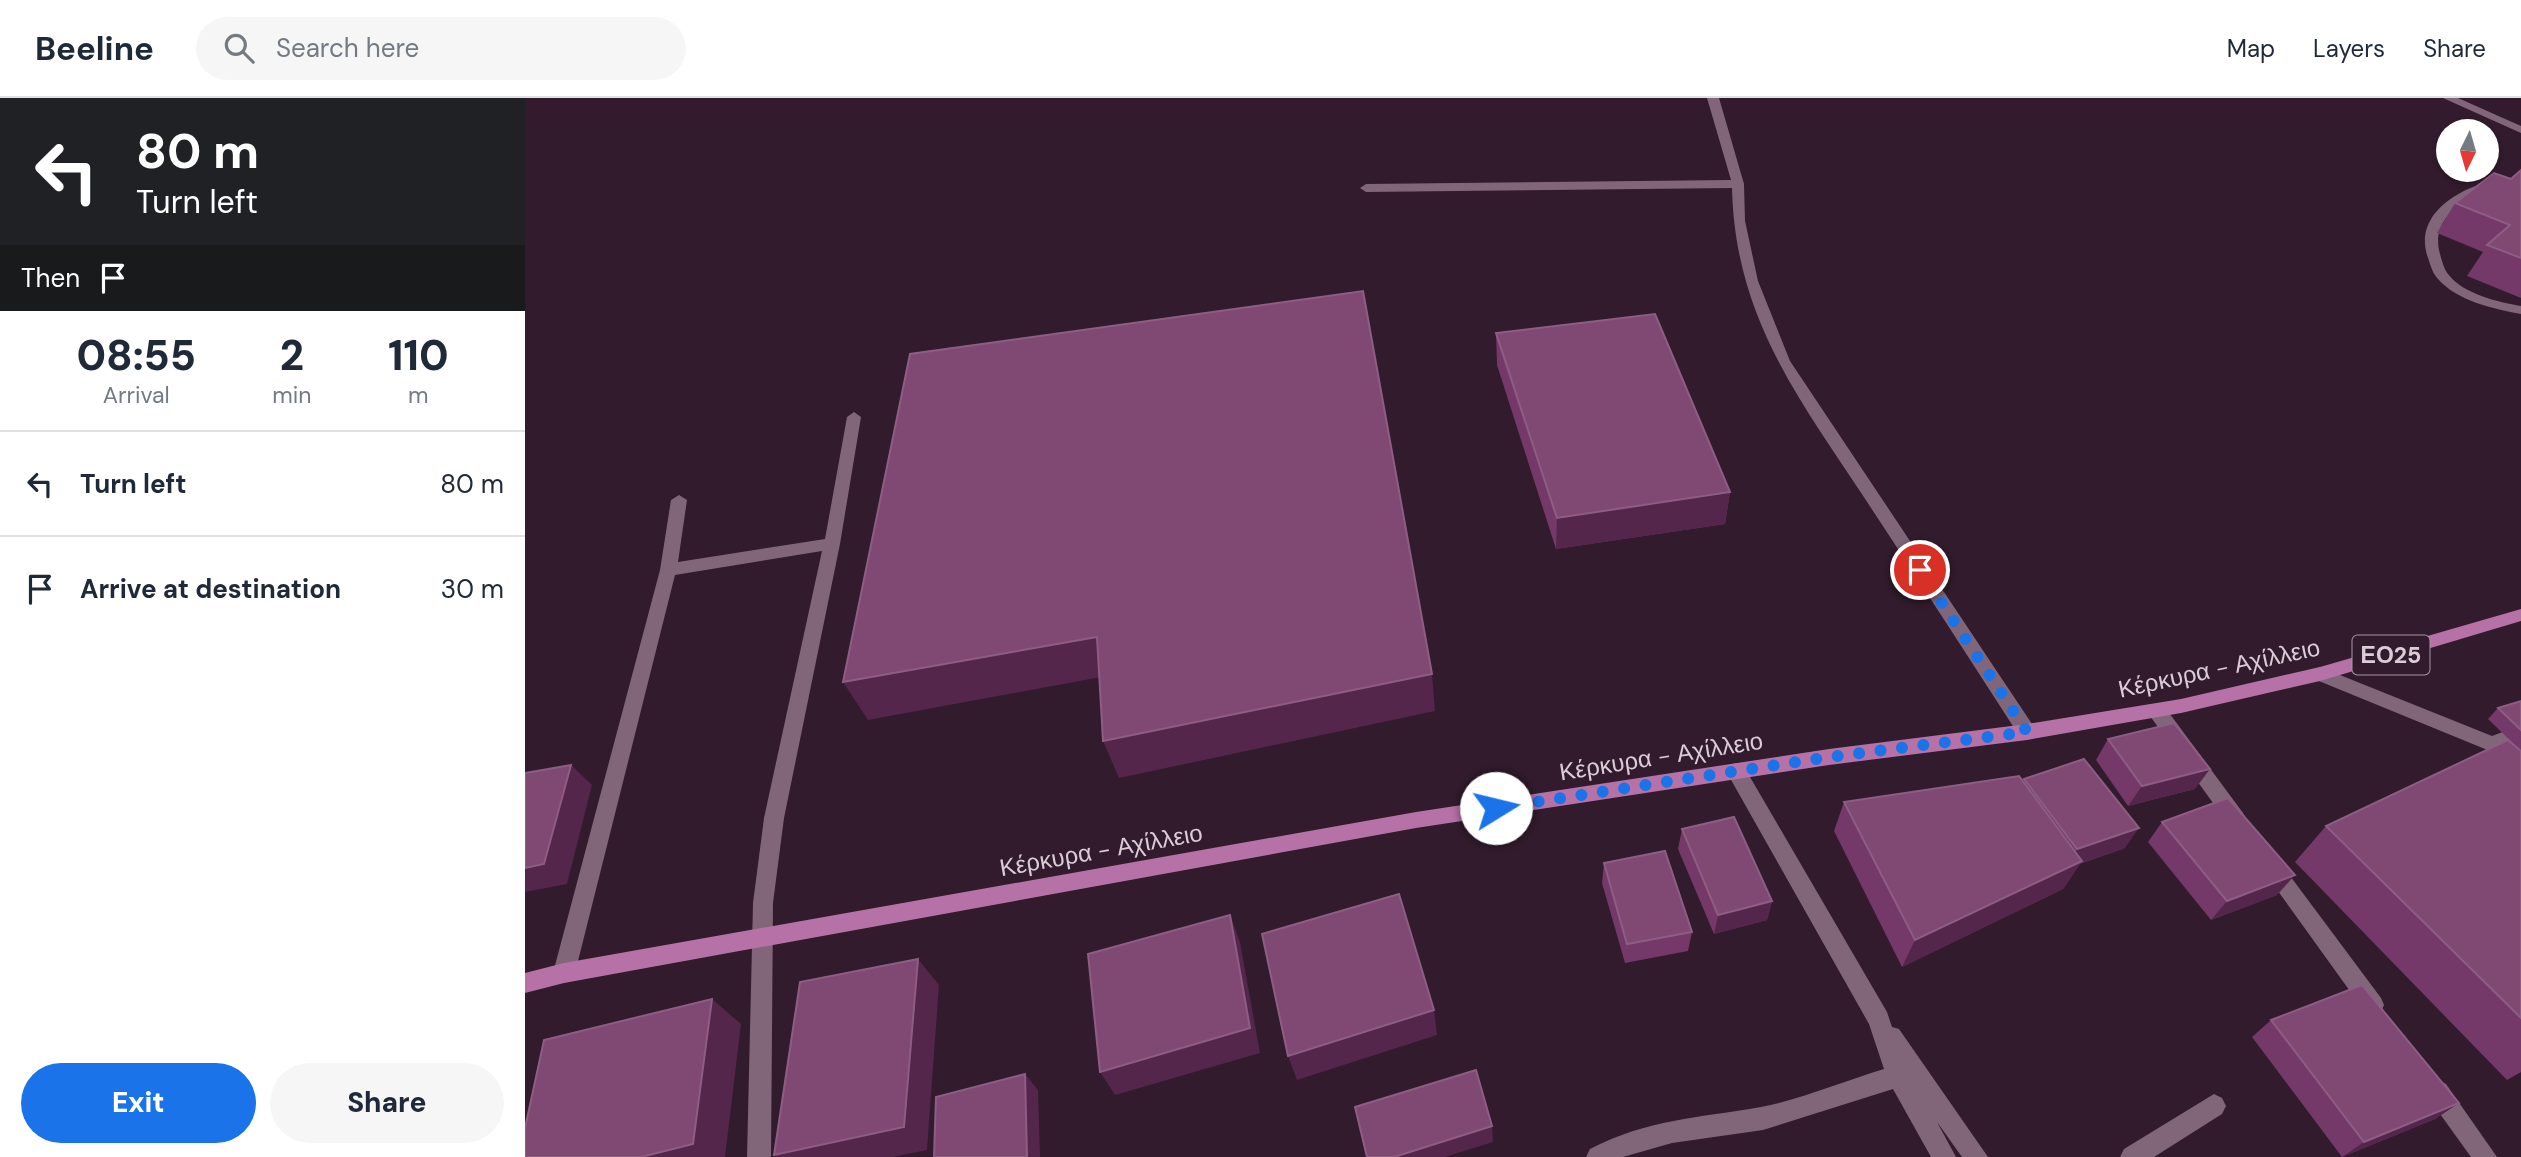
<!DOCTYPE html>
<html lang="en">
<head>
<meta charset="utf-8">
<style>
  :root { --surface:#fff; --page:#f6f6f7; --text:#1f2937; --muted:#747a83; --line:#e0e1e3; --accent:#1a73e8 }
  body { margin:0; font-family:"DM Sans",sans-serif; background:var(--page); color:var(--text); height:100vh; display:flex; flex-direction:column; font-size:26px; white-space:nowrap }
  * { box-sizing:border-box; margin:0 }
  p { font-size:23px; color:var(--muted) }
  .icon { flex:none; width:38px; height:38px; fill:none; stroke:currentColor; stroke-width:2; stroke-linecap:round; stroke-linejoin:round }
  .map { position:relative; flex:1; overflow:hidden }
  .drawer { display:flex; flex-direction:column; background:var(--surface); width:525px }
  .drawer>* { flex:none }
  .guide { background:#202124; color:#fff; overflow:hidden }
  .needle { width:46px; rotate:185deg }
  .controls { position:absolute; left:1911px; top:21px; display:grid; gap:14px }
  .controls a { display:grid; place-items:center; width:63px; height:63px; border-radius:50%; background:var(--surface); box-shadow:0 2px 5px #0004; font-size:35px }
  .pin { position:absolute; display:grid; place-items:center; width:60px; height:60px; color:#fff; margin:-30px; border:4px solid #fff; border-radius:50%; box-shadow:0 2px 7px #0007 }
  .me { position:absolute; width:77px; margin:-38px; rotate:81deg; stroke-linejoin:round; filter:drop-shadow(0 0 5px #0008) }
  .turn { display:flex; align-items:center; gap:24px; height:147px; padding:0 21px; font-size:32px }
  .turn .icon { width:91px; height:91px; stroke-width:2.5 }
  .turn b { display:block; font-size:49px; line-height:60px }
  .then { display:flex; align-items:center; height:66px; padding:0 21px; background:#0003; gap:14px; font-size:26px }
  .eta { display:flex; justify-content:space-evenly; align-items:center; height:119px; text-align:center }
  .eta b { font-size:42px; font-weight:800; line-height:49px }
  .cta { display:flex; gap:14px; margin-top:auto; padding:14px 21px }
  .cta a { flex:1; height:80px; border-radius:42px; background:var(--accent); color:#fff; font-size:28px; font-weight:800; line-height:80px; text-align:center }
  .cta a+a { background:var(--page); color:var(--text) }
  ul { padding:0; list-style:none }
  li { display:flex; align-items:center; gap:21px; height:105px; padding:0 21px; border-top:2px solid var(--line) }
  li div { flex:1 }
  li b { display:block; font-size:26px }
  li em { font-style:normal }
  header { display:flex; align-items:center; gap:42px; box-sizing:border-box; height:98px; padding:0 35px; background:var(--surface); border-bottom:2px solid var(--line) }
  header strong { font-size:33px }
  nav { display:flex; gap:38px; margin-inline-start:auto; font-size:24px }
  .search { width:490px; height:63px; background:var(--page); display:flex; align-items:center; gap:18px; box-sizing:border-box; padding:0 24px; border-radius:38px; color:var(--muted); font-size:26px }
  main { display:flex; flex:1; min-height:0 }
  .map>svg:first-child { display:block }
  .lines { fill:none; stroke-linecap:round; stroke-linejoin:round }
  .minor { fill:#81667a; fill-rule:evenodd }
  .major { fill:#b671a6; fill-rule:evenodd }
  .wall { fill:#743968 }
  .shaded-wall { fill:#54264b }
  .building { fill:#7f4974; stroke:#8d5d84; stroke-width:2 }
  .route { stroke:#1a73e8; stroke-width:12; stroke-dasharray:0 21.6 }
  .labels { text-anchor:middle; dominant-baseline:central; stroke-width:5; stroke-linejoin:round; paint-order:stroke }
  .shield { fill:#311b2c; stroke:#a897a4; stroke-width:2 }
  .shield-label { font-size:23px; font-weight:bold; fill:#dbccd7 }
  .street-label { font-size:24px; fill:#dbccd7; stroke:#311b2c }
</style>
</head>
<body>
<header>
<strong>Beeline</strong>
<div class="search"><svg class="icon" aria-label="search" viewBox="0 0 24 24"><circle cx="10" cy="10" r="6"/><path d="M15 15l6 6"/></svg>Search here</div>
<nav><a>Map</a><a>Layers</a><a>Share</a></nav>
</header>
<main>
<section class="drawer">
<div class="guide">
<div class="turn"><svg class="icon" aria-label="left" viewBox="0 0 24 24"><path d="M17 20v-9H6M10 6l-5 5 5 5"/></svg><div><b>80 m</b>Turn left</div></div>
<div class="then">Then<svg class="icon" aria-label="arrive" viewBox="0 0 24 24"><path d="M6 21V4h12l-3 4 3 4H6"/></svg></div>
</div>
<div class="eta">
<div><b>08:55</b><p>Arrival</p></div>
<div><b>2</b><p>min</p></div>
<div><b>110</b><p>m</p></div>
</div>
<ul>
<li><svg class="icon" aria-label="left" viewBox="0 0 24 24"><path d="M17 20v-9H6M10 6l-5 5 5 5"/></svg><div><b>Turn left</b></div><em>80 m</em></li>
<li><svg class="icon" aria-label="arrive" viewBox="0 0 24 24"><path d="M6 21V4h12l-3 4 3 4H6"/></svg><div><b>Arrive at destination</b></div><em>30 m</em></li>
</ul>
<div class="cta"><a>Exit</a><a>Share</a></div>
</section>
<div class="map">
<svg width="1996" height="1059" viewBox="0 0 1996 1059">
  <rect width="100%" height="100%" fill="#311b2c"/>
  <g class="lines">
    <!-- minor -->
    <g class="minor">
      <path d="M1182 0H1194L1219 86 1220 123 1233 183 1265 263 1509 629 1511 634 1509 639 1502 642 1495 639C1447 565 1399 490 1350 416 1280 308 1210 225 1207 90L841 94 835 90 841 86 1206 82Z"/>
      <path d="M1918 0H1933L1996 28V35Z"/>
      <path d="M1996 80V88C1960 86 1902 112 1915 156 1917 163 1919 171 1923 176 1938 196 1973 204 1996 208V216C1969 211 1932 203 1913 181 1907 175 1905 165 1902 157 1887 107 1956 78 1996 80Z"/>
      <path d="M329 314 336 319 315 446 259 720 248 805 246 1059H222L228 805 239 720 297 453 150 477 50 875 47 882 39 885 31 882 28 875 135 472 146 402 154 397 162 402 153 464 300 441 322 319Z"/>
      <path d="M1795 569 1967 638 1983 632 1990 635 1992 640 1990 645C1980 649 1970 655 1960 651L1789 581 1786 576 1789 571Z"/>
      <path d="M1632 606 1639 608 1718 715 1721 721 1718 727 1711 729 1704 727 1625 618 1623 613 1625 608Z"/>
      <path d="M1211 665 1218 667 1362 914 1367 929 1374 931 1463 1059H1437L1412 1024 1431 1059H1406L1368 991 1238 1032 1147 1045 1098 1059H1061L1065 1051C1123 1021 1173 1020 1236 1009 1277 1001 1319 983 1359 971L1344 926 1201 673 1204 667Z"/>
      <path d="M1747 760 1754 763 1856 900 1859 907 1856 914 1848 917 1840 914 1740 775 1737 769 1740 763Z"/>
      <path d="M1913 982 1921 986 1972 1059H1946L1905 1002 1901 994 1905 986Z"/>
      <path d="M1689 996 1697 1000 1701 1008 1697 1016 1629 1059H1595L1599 1051Z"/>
    </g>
    <!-- major -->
    <path class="major" d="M1996 511V523L1795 583 1656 615 1502 642 1304 667 891 730 39 885 0 895V875L39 865 891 714 1304 651 1502 626 1656 601 1795 569Z"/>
  </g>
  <!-- wall -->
  <g class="wall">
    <path d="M1996 72V200L1942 178 1958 154 1912 135 1930 105 1986 81Z"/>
    <path d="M971 235 1205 394 1200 426 1031 451 972 267Z"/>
    <path d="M1996 603V653L1963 621 1973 610Z"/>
    <path d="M1583 641 1670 691 1603 708 1571 662Z"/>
    <path d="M1996 653V974L1982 982 1770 764 1801 728Z"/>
    <path d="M1499 681 1600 750 1555 766 1538 791 1377 869 1309 733 1319 704 1498 683Z"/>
    <path d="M1637 724 1752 797 1686 822 1623 744Z"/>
    <path d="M1157 731 1247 803 1242 822 1189 836 1153 751Z"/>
    <path d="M1079 765 1167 834 1163 853 1100 865 1077 785Z"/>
    <path d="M1746 922 1934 1005 1910 1021 1817 1059 1727 939Z"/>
  </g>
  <!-- shaded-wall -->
  <g class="shaded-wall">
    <path d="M1205 394 1200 426 1031 451 1032 420Z"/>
    <path d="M572 539 587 577 343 622 318 584Z"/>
    <path d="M907 576 910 613 594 680 578 643Z"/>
    <path d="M46 667 67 687 42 786 0 794V770Z"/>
    <path d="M1685 671 1670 691 1603 708 1617 688Z"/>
    <path d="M1614 730 1600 750 1555 766 1538 791 1377 869 1390 842 1539 771 1552 751Z"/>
    <path d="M1770 777 1752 797 1686 822 1702 803Z"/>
    <path d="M1247 803 1242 822 1189 836 1193 817Z"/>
    <path d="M705 817 715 844 735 955 590 997 575 974Z"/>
    <path d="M393 861 414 887 402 1052 368 1059H251L249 1057Z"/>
    <path d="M187 901 216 926 200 1059H116Z"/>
    <path d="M909 912 912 937 772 982 763 958Z"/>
    <path d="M500 976 513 992 515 1059H502Z"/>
    <path d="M1934 1005 1910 1021 1817 1059 1839 1044Z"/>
    <path d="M967 1028 968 1044 920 1059H869Z"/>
  </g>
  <!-- building -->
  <g class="building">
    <path d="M1996 72V160L1962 147 1985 127 1930 105 1969 75 1986 81Z"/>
    <path d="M838 193 907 576 578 643 572 539 318 584 385 256Z"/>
    <path d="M1130 216 1205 394 1032 420 971 235Z"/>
    <path d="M1996 603V632L1973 610Z"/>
    <path d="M1649 625 1685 671 1617 688 1583 641Z"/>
    <path d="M1983 642 1996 653V920L1801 728Z"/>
    <path d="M1559 661 1614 730 1552 751 1499 681Z"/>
    <path d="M46 667 19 766 0 770V675Z"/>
    <path d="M1494 678 1557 763 1390 842 1319 704Z"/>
    <path d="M1703 700 1770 777 1702 803 1637 724Z"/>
    <path d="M1209 719 1247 803 1193 817 1157 731Z"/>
    <path d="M1140 753 1167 834 1102 846 1079 765Z"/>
    <path d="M874 796 909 912 763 958 737 836Z"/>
    <path d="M705 817 725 930 575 974 563 856Z"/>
    <path d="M393 861 379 1029 249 1057 275 884Z"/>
    <path d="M1837 887 1934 1005 1839 1044 1746 922Z"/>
    <path d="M187 901 168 1046 116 1059H0V1030L19 942Z"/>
    <path d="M951 972 967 1028 869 1059H842L830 1009Z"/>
    <path d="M500 976 502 1059H409L411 999Z"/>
  </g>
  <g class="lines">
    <!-- route -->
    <path class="route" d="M971 710 1304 659 1502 634 1395 472"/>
  </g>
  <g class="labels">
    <!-- shield labels -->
    <rect class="shield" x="1827.5" y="537.5" width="77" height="39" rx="5"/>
    <g class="shield-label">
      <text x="1866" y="557">ΕΟ25</text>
    </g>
    <!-- street labels -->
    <g class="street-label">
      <text transform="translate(1694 570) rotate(-12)">Κέρκυρα - Αχίλλειο</text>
      <text transform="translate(1136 658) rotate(-9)">Κέρκυρα - Αχίλλειο</text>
      <text transform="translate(576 752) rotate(-10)">Κέρκυρα - Αχίλλειο</text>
    </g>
  </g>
</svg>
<div class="controls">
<a><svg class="needle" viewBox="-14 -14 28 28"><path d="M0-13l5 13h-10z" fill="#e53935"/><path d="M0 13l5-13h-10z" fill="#747a83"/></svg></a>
</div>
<div class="pin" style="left:1395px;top:472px;background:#d93025"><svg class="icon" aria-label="arrive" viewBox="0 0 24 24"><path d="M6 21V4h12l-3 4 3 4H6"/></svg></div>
<svg class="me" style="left:971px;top:710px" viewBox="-20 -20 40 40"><circle r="19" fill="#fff"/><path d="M0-13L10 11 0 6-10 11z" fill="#1a73e8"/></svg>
</div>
</main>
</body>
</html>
